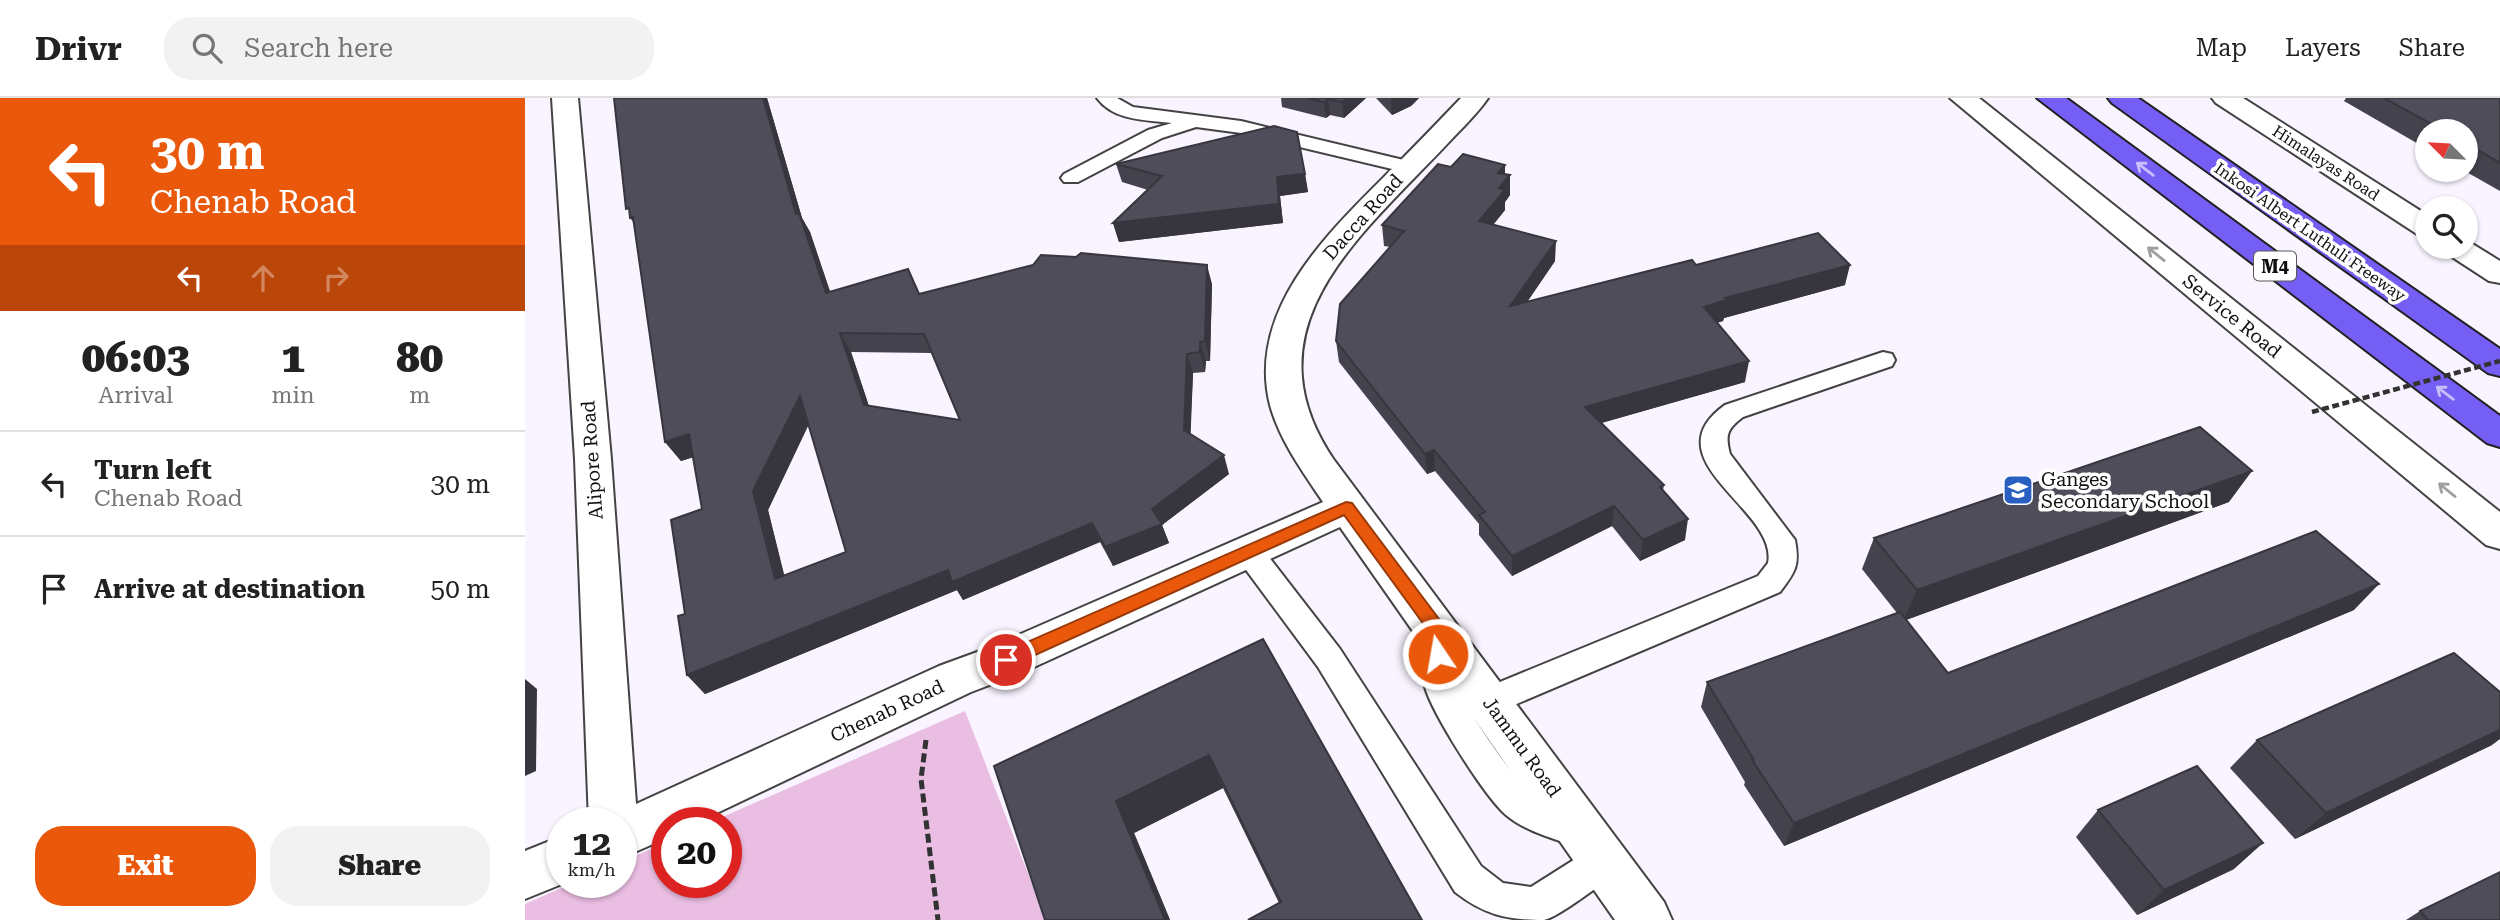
<!DOCTYPE html>
<html lang="en">
<head>
<meta charset="utf-8">
<style>
  :root { --surface:#fff; --page:#f2f2f2; --text:#222; --muted:#767676; --line:#e0e0e0; --accent:#ea580c }
  body { margin:0; font-family:"Roboto Serif",serif; background:var(--page); color:var(--text); height:100vh; display:flex; flex-direction:column; font-size:26px; white-space:nowrap }
  * { box-sizing:border-box; margin:0 }
  p { font-size:23px; color:var(--muted) }
  .icon { flex:none; width:38px; height:38px; fill:none; stroke:currentColor; stroke-width:2; stroke-linecap:round; stroke-linejoin:round }
  .map { position:relative; flex:1; overflow:hidden }
  .drawer { display:flex; flex-direction:column; background:var(--surface); width:525px }
  .drawer>* { flex:none }
  .top-card { background:#ea580c; color:#fff; overflow:hidden }
  .needle { width:46px; rotate:294deg }
  .fabs { position:absolute; left:1890px; top:21px; display:grid; gap:14px }
  .fabs a { display:grid; place-items:center; width:63px; height:63px; border-radius:50%; background:var(--surface); box-shadow:0 2px 5px #0004; font-size:35px }
  .speed { position:absolute; left:21px; top:709px; display:flex; gap:14px; font-size:35px; font-weight:700; text-align:center }
  .speed>* { display:grid; place-content:center; width:91px; height:91px; border-radius:50%; background:var(--surface); box-shadow:0 2px 5px #0004; line-height:1 }
  .speed small { font-size:18px; font-weight:400 }
  .speed .limit { border:10px solid #d22; background:#fff; color:#111 }
  .pin { position:absolute; display:grid; place-items:center; width:60px; height:60px; color:#fff; margin:-30px; border:4px solid #fff; border-radius:50%; box-shadow:0 2px 7px #0007 }
  .me { position:absolute; width:77px; margin:-38px; rotate:348deg; stroke-linejoin:round; filter:drop-shadow(0 0 5px #0008) }
  .turn { display:flex; align-items:center; gap:24px; height:147px; padding:0 35px; font-size:32px }
  .turn .icon { width:91px; height:91px; stroke-width:2.5 }
  .turn b { display:block; font-size:49px; line-height:60px }
  .lanes { display:flex; align-items:center; height:66px; padding:0 35px; background:#0003; justify-content:center; gap:35px; direction:ltr }
  .lanes .off { opacity:.35 }
  .eta { display:flex; justify-content:space-evenly; align-items:center; height:119px; text-align:center }
  .eta b { font-size:42px; font-weight:800; line-height:49px }
  .cta { display:flex; gap:14px; margin-top:auto; padding:14px 35px }
  .cta a { flex:1; height:80px; border-radius:28px; background:var(--accent); color:#fff; font-size:28px; font-weight:800; line-height:80px; text-align:center }
  .cta a+a { background:var(--page); color:var(--text) }
  ul { padding:0; list-style:none }
  li { display:flex; align-items:center; gap:21px; height:105px; padding:0 35px; border-top:2px solid var(--line) }
  li div { flex:1 }
  li b { display:block; font-size:26px }
  li em { font-style:normal }
  header { display:flex; align-items:center; gap:42px; box-sizing:border-box; height:98px; padding:0 35px; background:var(--surface); border-bottom:2px solid var(--line) }
  header strong { font-size:33px }
  nav { display:flex; gap:38px; margin-inline-start:auto; font-size:24px }
  .search { width:490px; height:63px; background:var(--page); display:flex; align-items:center; gap:18px; box-sizing:border-box; padding:0 24px; border-radius:28px; color:var(--muted); font-size:26px }
  main { display:flex; flex:1; min-height:0 }
  .map>svg:first-child { display:block }
  .green { fill:#eabde2 }
  .lines { fill:none; stroke-linecap:round; stroke-linejoin:round }
  .service-casing { stroke:#434343; stroke-width:4 }
  .minor-casing { stroke:#434343; stroke-width:4 }
  .tertiary-casing { stroke:#434343; stroke-width:4 }
  .motorway-casing { stroke:#212121; stroke-width:4 }
  .path { stroke:#323232; stroke-width:5; stroke-dasharray:9 4.5; stroke-linecap:butt }
  .service { fill:#fff; fill-rule:evenodd }
  .minor { fill:#fff; fill-rule:evenodd }
  .tertiary { fill:#fff; fill-rule:evenodd }
  .motorway { fill:#745ef3; fill-rule:evenodd }
  .path-bridge { stroke:#323232; stroke-width:4.5; stroke-dasharray:7 3.5; stroke-linecap:butt }
  .wall { fill:#43424d; fill-rule:evenodd }
  .shaded-wall { fill:#37363e }
  .building { fill:#4e4d59; stroke:#37363e; stroke-width:2; fill-rule:evenodd }
  .oneway { stroke:#c7bffa }
  .oneway2 { stroke:#9f9f9f }
  .route { fill:#ea580c; stroke:#983908; stroke-width:2 }
  .labels { text-anchor:middle; dominant-baseline:central; stroke-width:7; stroke-linejoin:round; paint-order:stroke }
  .far-street-label { font-size:16px; fill:#101010; stroke:#fff }
  .shield { fill:#fff; stroke:#585858; stroke-width:2 }
  .shield-label { font-size:18px; font-weight:bold; fill:#101010 }
  .street-label { font-size:19px; fill:#101010; stroke:#fff }
  .poi-label { font-size:19px; fill:#101010; stroke:#fff; text-anchor:start }
</style>
</head>
<body>
<header>
<strong>Drivr</strong>
<div class="search"><svg class="icon" aria-label="search" viewBox="0 0 24 24"><circle cx="10" cy="10" r="6"/><path d="M15 15l6 6"/></svg>Search here</div>
<nav><a>Map</a><a>Layers</a><a>Share</a></nav>
</header>
<main>
<section class="drawer">
<div class="top-card">
<div class="turn"><svg class="icon" aria-label="left" viewBox="0 0 24 24"><path d="M17 20v-9H6M10 6l-5 5 5 5"/></svg><div><b>30 m</b>Chenab Road</div></div>
<div class="lanes"><svg class="icon" aria-label="left" viewBox="0 0 24 24"><path d="M17 20v-9H6M10 6l-5 5 5 5"/></svg><svg class="icon off" aria-label="ahead" viewBox="0 0 24 24"><path d="M12 20V5M6 11l6-6 6 6"/></svg><svg class="icon off" aria-label="right" viewBox="0 0 24 24"><path d="M7 20v-9h11M14 6l5 5-5 5"/></svg></div>
</div>
<div class="eta">
<div><b>06:03</b><p>Arrival</p></div>
<div><b>1</b><p>min</p></div>
<div><b>80</b><p>m</p></div>
</div>
<ul>
<li><svg class="icon" aria-label="left" viewBox="0 0 24 24"><path d="M17 20v-9H6M10 6l-5 5 5 5"/></svg><div><b>Turn left</b><p>Chenab Road</p></div><em>30 m</em></li>
<li><svg class="icon" aria-label="arrive" viewBox="0 0 24 24"><path d="M6 21V4h12l-3 4 3 4H6"/></svg><div><b>Arrive at destination</b></div><em>50 m</em></li>
</ul>
<div class="cta"><a>Exit</a><a>Share</a></div>
</section>
<div class="map">
<svg width="1975" height="822" viewBox="0 0 1975 822">
  <rect width="100%" height="100%" fill="#f9f4ff"/>
  <!-- green -->
  <path class="green" d="M440 613 521 822H0V806L50 784H96V764L142 744V784H201V724H186Z"/>
  <g class="lines">
    <!-- service casing -->
    <g class="service-casing">
      <g id="service">
        <path d="M572 0H592L608 9 716 23 891 65 894 69 891 73 884 75 716 35 671 29 637 40 553 84H539L536 80 539 76 623 32 647 25C621 22 589 23 572 0Z"/>
        <path d="M1358 254 1367 256 1370 262 1367 268 1218 319C1202 331 1200 337 1205 356L1270 442C1275 468 1270 474 1255 494L975 613 964 617 953 613 948 603 953 593 1233 478 1243 465C1254 412 1123 362 1200 307Z"/>
        <path d="M723 442 733 445 815 551 956 768 978 785 1006 789 1066 751 1079 746 1092 751 1097 763 1092 775C1077 785 1034 819 1019 822 981 822 958 816 930 794L793 569 713 461 709 453 713 445Z"/>
        <path d="M914 521 925 525C935 544 924 568 932 589 940 610 990 683 1007 696 1025 709 1047 713 1068 721L1073 733 1068 745 1055 750C1031 741 1001 734 981 717 960 699 907 615 900 589 895 570 894 543 903 525Z"/>
      </g>
    </g>
    <!-- minor casing -->
    <g class="minor-casing">
      <g id="minor">
        <path d="M27 0H53L86 361 111 706 414 568 466 549 798 404C778 374 755 343 745 307 721 211 805 133 866 72 889 49 913 24 936 0H963C952 16 937 30 924 44 838 136 718 228 809 362L1139 804 1147 822H1090L815 429 496 575 446 594 173 724H142V740L96 760V724H64L50 361Z"/>
        <path d="M37 738V784H42L0 801V753Z"/>
      </g>
    </g>
    <!-- tertiary casing -->
    <g class="tertiary-casing">
      <g id="tertiary">
        <path d="M1425 0H1454L1975 414V451L1961 447Z"/>
        <path d="M1687 0H1718L1902 117V139L1892 136 1691 5Z"/>
        <path d="M1941 142 1975 163V185L1964 183 1921 155 1917 149H1941Z"/>
      </g>
    </g>
    <!-- motorway casing -->
    <g class="motorway-casing">
      <g id="motorway">
        <path d="M1512 0H1541L1975 318V349L1962 345Z"/>
        <path d="M1583 0H1613L1975 251V278L1963 275 1587 5Z"/>
      </g>
    </g>
    <!-- path -->
    <path class="path" d="M401 642 396 681 413 822"/>
    <!-- service -->
    <use href="#service" class="service"/>
    <!-- minor -->
    <use href="#minor" class="minor"/>
    <!-- tertiary -->
    <use href="#tertiary" class="tertiary"/>
    <!-- motorway -->
    <use href="#motorway" class="motorway"/>
    <!-- path-bridge -->
    <path class="path-bridge" d="M1787 314 1975 263"/>
  </g>
  <!-- wall -->
  <g class="wall">
    <path d="M89 0H242L277 120 285 134 305 194 395 196 687 186 685 263H681L680 274 668 275 665 336 704 376 637 427 644 445 588 468 575 444 438 502 432 492 180 596 162 577 160 516 177 411 168 359 156 363 140 344 109 125 105 120ZM326 254 407 255 435 322 344 308ZM284 326 321 454 259 478 243 412Z"/>
    <path d="M756 0H841L819 20 805 17 801 20 757 9Z"/>
    <path d="M851 0H894L886 8 867 17Z"/>
    <path d="M1821 0H1975V93L1938 72H1941V33H1902V51L1819 3Z"/>
    <path d="M591 66 780 76 783 94 755 98 758 125 594 144 588 125 623 92 597 84Z"/>
    <path d="M926 69 980 76 985 97 980 104V112L968 127 1030 163 1002 204 1171 167 1320 187 1199 220 1198 223 1192 225 1220 284 1076 325 1139 387 1138 392 1160 442 1115 463 1087 428 987 478 954 437V426L910 373 902 376 814 264 811 243 865 149 859 148 857 127Z"/>
    <path d="M1704 404 1381 522 1423 575 1829 512 1259 748 1219 687 1220 684 1176 609 1182 584 1372 515 1337 471 1349 440Z"/>
    <path d="M738 541 897 822 754 805 698 690 609 735 645 822H520Z"/>
    <path d="M1732 642 1967 647 1770 741 1705 670Z"/>
    <path d="M1573 712 1709 771 1612 817 1551 739Z"/>
    <path d="M1895 813 1975 822H1881Z"/>
  </g>
  <!-- shaded-wall -->
  <g class="shaded-wall">
    <path d="M238 0H242L277 120 285 134 312 214 301 195 271 116Z"/>
    <path d="M822 0H841L819 20 817 4Z"/>
    <path d="M869 0H894L886 8 867 17 866 1Z"/>
    <path d="M803 1 805 17 801 20 799 4Z"/>
    <path d="M980 67V83L985 77V97L980 104V112L954 144V123L973 75Z"/>
    <path d="M780 76 783 94 755 98 758 125 594 144 588 125 752 79Z"/>
    <path d="M1031 143 1030 163 985 229V208Z"/>
    <path d="M682 167 687 186 685 263 680 243Z"/>
    <path d="M1325 167 1320 187 1199 220 1198 223 1175 229 1179 209 1200 200Z"/>
    <path d="M315 235 326 254 350 327 339 307Z"/>
    <path d="M675 244 681 263 680 274 675 254Z"/>
    <path d="M662 256 668 275 665 352 659 332Z"/>
    <path d="M1224 263 1220 284 1059 330 1060 309Z"/>
    <path d="M275 298 288 317 243 412 265 500 250 481 228 393Z"/>
    <path d="M164 336 179 356 156 363 140 344Z"/>
    <path d="M909 352 910 373 902 376 900 356Z"/>
    <path d="M699 357 704 376 637 427 644 445 588 468 580 449 627 411Z"/>
    <path d="M1727 373 1704 404 1378 523 1392 492Z"/>
    <path d="M1089 408 1087 428 987 478V458Z"/>
    <path d="M1163 421 1160 442 1115 463 1118 442Z"/>
    <path d="M567 425 575 444 438 502 432 492 180 596 162 577 423 472Z"/>
    <path d="M1854 486 1829 512 1259 748 1269 725Z"/>
    <path d="M0 581 12 591 11 673 0 678Z"/>
    <path d="M1975 632V641L1967 647 1770 741 1801 715Z"/>
    <path d="M684 657 698 690 609 735 645 822H640L591 703Z"/>
    <path d="M1738 745 1709 771 1612 817 1639 792Z"/>
  </g>
  <!-- building -->
  <g class="building">
    <path d="M89 0H238L271 116 274 115 301 195 383 171 394 196 508 167 516 157 551 159 556 155 682 167 680 243 675 244V254L662 256 659 332 699 357 627 411 637 426 580 449 567 425 427 484 423 472 162 577 153 518 160 516 146 422 177 411 164 336 140 344 108 119 105 120 104 110 101 111ZM315 235 399 236 435 322 339 307ZM275 298 321 454 250 481 228 393Z"/>
    <path d="M782 0H822L817 4 803 1 799 4Z"/>
    <path d="M1859 0H1975V65L1941 45V33H1919Z"/>
    <path d="M749 28 772 34 780 76 752 79 754 106 588 125 637 78 591 66Z"/>
    <path d="M938 56 980 67 973 75 985 77 974 90 980 92 954 123 1031 143 985 208 1167 162 1171 167 1293 135 1325 167 1200 200 1202 202 1179 209 1224 263 1060 309 1139 387 1135 389 1163 421 1118 442 1089 408 987 458 954 417 960 414 909 352 900 356 811 243 815 206 879 133 857 127 913 66 926 69Z"/>
    <path d="M1675 329 1727 373 1392 492 1349 440Z"/>
    <path d="M1791 433 1854 486 1269 725 1227 662H1229L1182 584 1375 514 1423 575Z"/>
    <path d="M738 541 897 822H723L756 804 684 657 591 703 640 822H520L469 668Z"/>
    <path d="M1929 555 1975 594V632L1801 715 1732 642Z"/>
    <path d="M1672 668 1738 745 1639 792 1573 712Z"/>
    <path d="M1975 774V822H1903L1895 813Z"/>
  </g>
  <!-- one-way arrows -->
  <defs><path id="oneway-shaft" d="M-6 0H5M1.5-3L5.5 0L1.5 3" fill="none" stroke-width="1.6" stroke-linecap="round" stroke-linejoin="round" transform="scale(1.75)"/></defs>
  <g class="oneway">
    <use href="#oneway-shaft" transform="translate(1620 71) rotate(-143)"/>
    <use href="#oneway-shaft" transform="translate(1920 295) rotate(-143)"/>
  </g>
  <g class="oneway2">
    <use href="#oneway-shaft" transform="translate(1631 156) rotate(-141)"/>
    <use href="#oneway-shaft" transform="translate(1922 392) rotate(-141)"/>
  </g>
  <!-- route -->
  <path class="route" d="M821 404 827 405 920 529 923 534 919 561 913 563 907 561 904 556 905 535 819 417 488 567 481 569 475 567 472 562 475 556Z"/>
  <!-- icons -->
  <defs>
    <g id="school-square" transform="scale(1.575)"><rect x="-9" y="-9" width="18" height="18" rx="4" fill="#285fc1" stroke="#fff"/><path d="M0-5L7-2L0 1L-7-2ZM-4 1L0 2.5L4 1V4Q0 6-4 4Z" fill="#fff"/></g>
  </defs>
  <g fill-rule="evenodd">
    <use href="#school-square" x="1493" y="392"/>
  </g>
  <g class="labels">
    <!-- far-street labels -->
    <g class="far-street-label">
      <text transform="translate(1801 65) rotate(33)">Himalayas Road</text>
      <text transform="translate(1785 134) rotate(35)">Inkosi Albert Luthuli Freeway</text>
    </g>
    <!-- shield labels -->
    <rect class="shield" x="1729" y="153.5" width="42" height="29" rx="5"/>
    <g class="shield-label">
      <text x="1750" y="168">M4</text>
    </g>
    <!-- street labels -->
    <g class="street-label">
      <text transform="translate(838 119) rotate(-48)">Dacca Road</text>
      <text transform="translate(1707 218) rotate(39)">Service Road</text>
      <text transform="translate(67 362) rotate(-94)">Alipore Road</text>
      <text transform="translate(362 613) rotate(-25)">Chenab Road</text>
      <text transform="translate(997 649) rotate(54)">Jammu Road</text>
    </g>
    <!-- poi labels -->
    <g class="poi-label">
      <text x="1516" y="381">Ganges<tspan x="1516" dy="22">Secondary School</tspan></text>
    </g>
  </g>
</svg>
<div class="fabs">
<a><svg class="needle" viewBox="-14 -14 28 28"><path d="M0-13l5 13h-10z" fill="#e53935"/><path d="M0 13l5-13h-10z" fill="#767676"/></svg></a>
<a><svg class="icon" aria-label="search" viewBox="0 0 24 24"><circle cx="10" cy="10" r="6"/><path d="M15 15l6 6"/></svg></a>
</div>
<div class="speed"><div>12<small>km/h</small></div><div class="limit">20</div></div>
<div class="pin" style="left:481px;top:562px;background:#d93025"><svg class="icon" aria-label="arrive" viewBox="0 0 24 24"><path d="M6 21V4h12l-3 4 3 4H6"/></svg></div>
<svg class="me" style="left:913px;top:556px" viewBox="-20 -20 40 40"><circle r="17" fill="#ea580c" stroke="#fff" stroke-width="3"/><path d="M0-11L8 9 0 5-8 9z" fill="#fff"/></svg>
</div>
</main>
</body>
</html>
